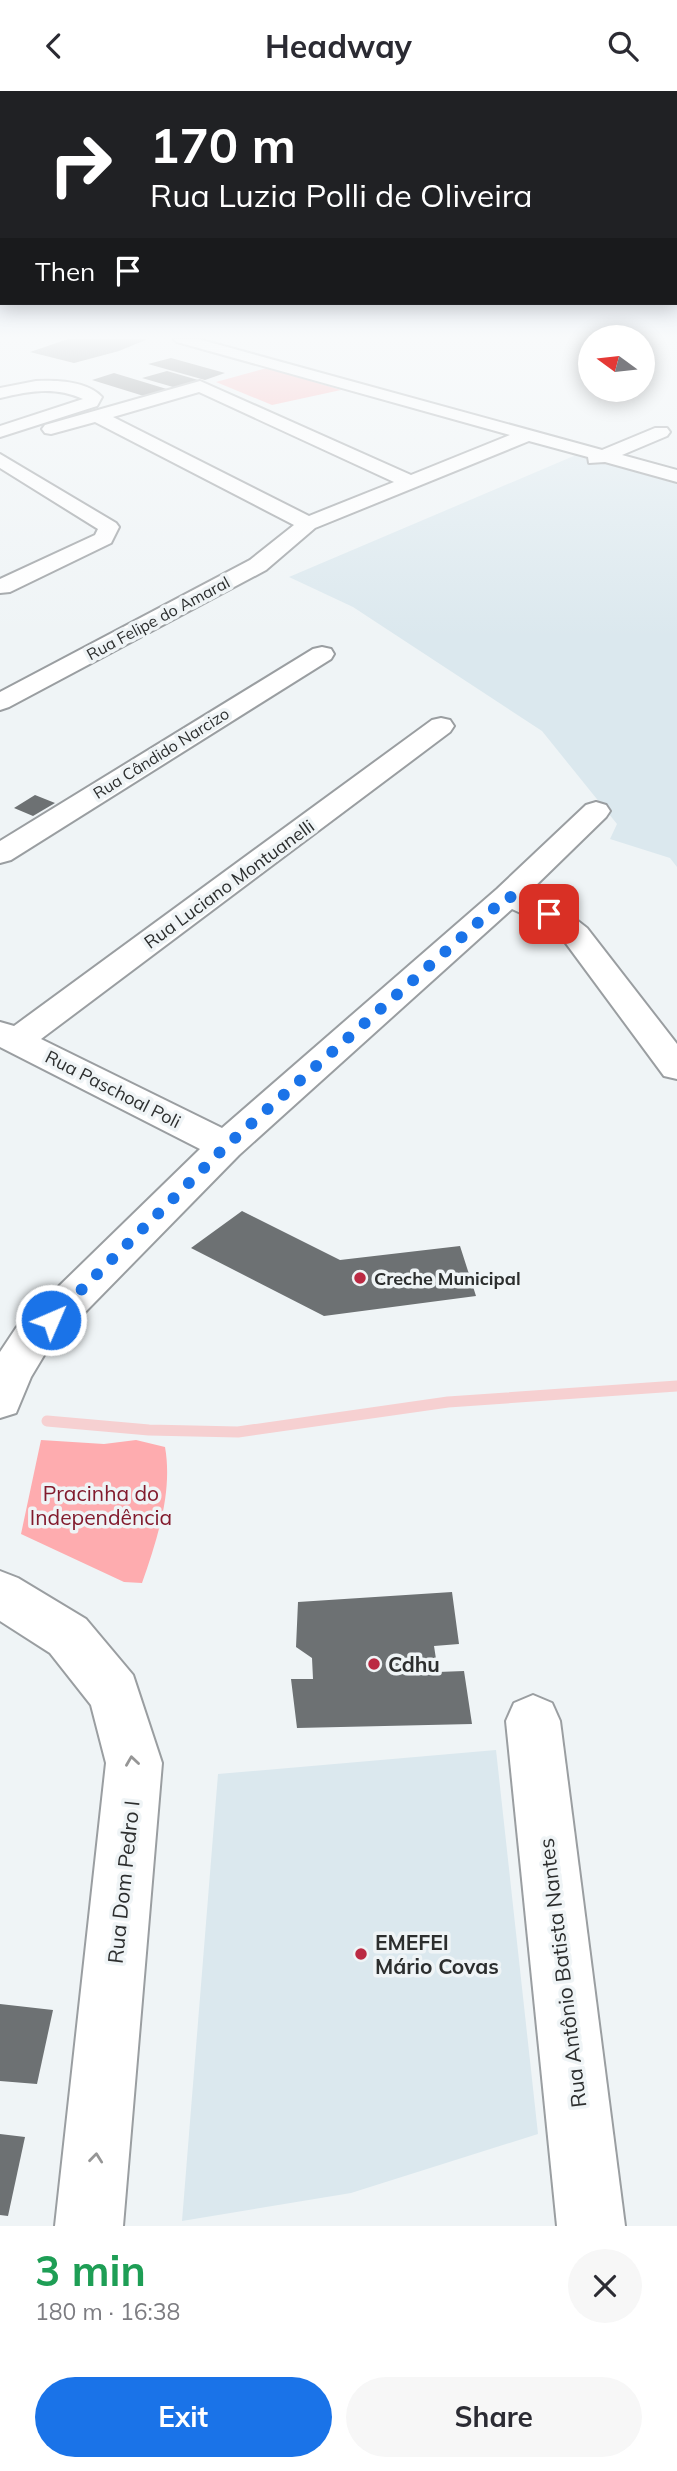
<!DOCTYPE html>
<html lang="en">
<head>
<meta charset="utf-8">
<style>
  :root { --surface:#fff; --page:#f7f7f7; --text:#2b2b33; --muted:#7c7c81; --accent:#1a73e8 }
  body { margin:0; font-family:Mulish,sans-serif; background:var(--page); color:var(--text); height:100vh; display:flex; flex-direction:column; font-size:26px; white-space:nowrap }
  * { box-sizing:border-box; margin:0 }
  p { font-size:23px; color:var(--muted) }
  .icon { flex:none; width:38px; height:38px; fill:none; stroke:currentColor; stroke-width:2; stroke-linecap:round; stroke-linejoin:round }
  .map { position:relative; height:2135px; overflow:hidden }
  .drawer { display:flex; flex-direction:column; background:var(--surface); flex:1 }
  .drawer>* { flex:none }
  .guide { position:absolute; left:0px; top:0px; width:677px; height:214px; box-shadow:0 4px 18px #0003; background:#202124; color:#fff; overflow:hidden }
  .needle { width:46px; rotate:285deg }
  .tools { position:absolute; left:578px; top:234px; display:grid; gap:14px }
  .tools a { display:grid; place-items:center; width:77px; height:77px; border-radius:50%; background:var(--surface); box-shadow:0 4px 18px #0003; font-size:35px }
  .pin { position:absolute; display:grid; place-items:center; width:60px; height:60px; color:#fff; margin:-30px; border-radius:14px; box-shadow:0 4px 10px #0006 }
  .me { position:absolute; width:77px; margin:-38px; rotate:45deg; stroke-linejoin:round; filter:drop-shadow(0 0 5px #0008) }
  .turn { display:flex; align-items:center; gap:24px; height:147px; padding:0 35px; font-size:32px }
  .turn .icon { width:91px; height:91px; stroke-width:2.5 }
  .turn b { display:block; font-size:49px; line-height:60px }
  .then { display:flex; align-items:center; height:66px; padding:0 35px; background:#0003; gap:14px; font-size:26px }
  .round { display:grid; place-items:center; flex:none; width:74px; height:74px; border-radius:37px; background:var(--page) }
  .summary { display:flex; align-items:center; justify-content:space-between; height:119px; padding:0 35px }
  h1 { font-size:42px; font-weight:700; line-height:52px; color:#1e9e55 }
  .action { display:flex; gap:14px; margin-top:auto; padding:14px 35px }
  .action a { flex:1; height:80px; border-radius:42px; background:var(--accent); color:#fff; font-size:28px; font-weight:700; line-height:80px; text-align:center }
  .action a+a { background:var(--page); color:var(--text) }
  header { display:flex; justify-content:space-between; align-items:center; height:91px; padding:0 35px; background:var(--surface); font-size:32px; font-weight:700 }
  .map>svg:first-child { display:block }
  .built { fill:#dbe8ee }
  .green { fill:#feacaf }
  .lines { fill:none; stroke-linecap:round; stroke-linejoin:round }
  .stream { stroke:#f6d0d1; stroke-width:11 }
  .building { fill:#6d7173 }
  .minor-casing { stroke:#9a9ea1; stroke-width:4 }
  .minor { fill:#fff; fill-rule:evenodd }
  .oneway { stroke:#969696 }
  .route { stroke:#1a73e8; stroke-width:12; stroke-dasharray:0 21.6 }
  .poi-dot { fill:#bb2a43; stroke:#eff4f6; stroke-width:2.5 }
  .labels { text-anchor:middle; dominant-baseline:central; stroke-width:7; stroke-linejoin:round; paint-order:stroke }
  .far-street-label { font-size:16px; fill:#2c2e2e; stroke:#eff4f6 }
  .street-label { font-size:18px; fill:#2c2e2e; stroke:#eff4f6 }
  .poi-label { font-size:18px; font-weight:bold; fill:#2c2e2e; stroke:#eff4f6; text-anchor:start }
  .near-park-label { font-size:21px; fill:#821b2d; stroke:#eff4f6 }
  .near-poi-label { font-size:21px; font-weight:bold; fill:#2c2e2e; stroke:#eff4f6; text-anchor:start }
  .near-street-label { font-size:21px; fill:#2c2e2e; stroke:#eff4f6 }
</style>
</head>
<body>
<header><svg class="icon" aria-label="back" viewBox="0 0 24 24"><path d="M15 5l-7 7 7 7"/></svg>Headway<svg class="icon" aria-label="search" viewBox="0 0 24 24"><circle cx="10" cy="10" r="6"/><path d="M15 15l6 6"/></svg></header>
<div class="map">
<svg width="677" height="2135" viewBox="0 0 677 2135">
  <rect width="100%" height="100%" fill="#eff4f6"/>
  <!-- built -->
  <g class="built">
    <path d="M576 364 677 393V776L670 767 610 748 617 733 542 640 353 516 289 486Z"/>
    <path d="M496 1659 538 2043 351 2102 182 2130 218 1683Z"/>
  </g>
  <!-- green -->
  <g class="green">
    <path d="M267 277 341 299 272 314 216 291Z"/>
    <path d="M41 1349 104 1353 136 1349 165 1356C173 1401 157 1449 142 1492L124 1491 21 1443Z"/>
  </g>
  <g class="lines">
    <!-- stream -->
    <path class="stream" d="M47 1330 149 1339 238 1341 448 1311 677 1295"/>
  </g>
  <!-- building -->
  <g class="building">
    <path d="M68 248H148L119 260 74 272 30 261Z"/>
    <path d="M171 267 225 282 205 289 148 273Z"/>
    <path d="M167 280 205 291 180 298 142 287Z"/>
    <path d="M114 282 170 299 147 306 92 289Z"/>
    <path d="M35 704 55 712 33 725 14 717Z"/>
    <path d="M242 1120 340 1169 460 1155 476 1205 324 1225 191 1157Z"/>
    <path d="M452 1501 459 1553 434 1555 438 1581 464 1580 472 1633 297 1637 291 1588H313L312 1567 296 1556 298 1511Z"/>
    <path d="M0 1913 53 1919 37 1993 0 1990Z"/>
    <path d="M0 2043 25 2046 8 2125 0 2124Z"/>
  </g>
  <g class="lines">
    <!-- minor casing -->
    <g class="minor-casing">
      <g id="minor">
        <path d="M174 248H198L602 359 655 337H667L670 341 667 345 622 364 677 379V391L605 371 589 372 588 366 529 350 315 437 266 479 9 616 0 619V601L250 469 294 434 95 331 51 343 45 342 42 338 45 334 200 290 411 384 510 344 177 251ZM199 301 394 391 309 425 113 326Z"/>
        <path d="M36 290C56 289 87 290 102 306L97 315 0 346V335L83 308C55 295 29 300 0 307V297Z"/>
        <path d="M0 363 116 432 119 436 111 452 10 501 0 502V488L95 444 98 438 0 377Z"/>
        <path d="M322 556 331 558 334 563 331 568 11 769 0 772V750L313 558Z"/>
        <path d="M441 627 450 629 454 635 450 641 41 948 222 1037 497 798 586 714 596 711 606 714 610 720 606 726 528 802 560 816 587 837 677 953V988L664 985 565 851 538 830 512 818 239 1064 46 1261 31 1286 16 1322 0 1327V1261L16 1237 200 1058 0 956V931L14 935 432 629Z"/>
        <path d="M0 1480 18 1487 86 1528 133 1584 162 1672 123 2135H55L106 1672 91 1614 50 1562 0 1530Z"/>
        <path d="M533 1604 552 1612 560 1630 625 2135H557L506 1630 514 1612Z"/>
      </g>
    </g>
    <!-- minor -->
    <use href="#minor" class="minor"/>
  </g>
  <!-- one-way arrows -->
  <defs><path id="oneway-chevron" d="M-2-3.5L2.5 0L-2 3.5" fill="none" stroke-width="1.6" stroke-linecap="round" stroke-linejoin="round" transform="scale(1.75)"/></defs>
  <g class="oneway">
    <use href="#oneway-chevron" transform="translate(132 1670) rotate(-98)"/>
    <use href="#oneway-chevron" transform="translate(96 2067) rotate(-84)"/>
  </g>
  <!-- sky -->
  <linearGradient id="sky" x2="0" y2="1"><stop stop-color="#adbfdf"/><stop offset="0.45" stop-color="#f8fafb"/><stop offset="1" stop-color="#f8fafb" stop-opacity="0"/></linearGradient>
  <rect width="677" height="547" fill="url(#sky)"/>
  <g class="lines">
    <!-- route -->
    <path class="route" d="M51 1229 226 1055 508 805 549 823"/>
  </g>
  <!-- markers -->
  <g class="poi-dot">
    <circle cx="360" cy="1187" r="7"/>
    <circle cx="374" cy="1573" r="7"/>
    <circle cx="361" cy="1863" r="7"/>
  </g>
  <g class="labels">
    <!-- far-street labels -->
    <g class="far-street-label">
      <text transform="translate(158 527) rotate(-28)">Rua Felipe do Amaral</text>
      <text transform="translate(161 662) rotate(-32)">Rua Cândido Narcizo</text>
    </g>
    <!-- street labels -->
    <g class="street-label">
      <text transform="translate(229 793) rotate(-36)">Rua Luciano Montuanelli</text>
      <text transform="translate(113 998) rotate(27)">Rua Paschoal Poli</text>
    </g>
    <!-- poi labels -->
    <g class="poi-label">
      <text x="374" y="1187">Creche Municipal</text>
    </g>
    <!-- near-park labels -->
    <g class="near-park-label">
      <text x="101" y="1402">Pracinha do<tspan x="101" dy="24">Independência</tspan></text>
    </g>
    <!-- near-poi labels -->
    <g class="near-poi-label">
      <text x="388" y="1573">Cdhu</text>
      <text x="375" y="1851">EMEFEI<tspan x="375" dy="24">Mário Covas</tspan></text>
    </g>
    <!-- near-street labels -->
    <g class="near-street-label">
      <text transform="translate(123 1791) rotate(-84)">Rua Dom Pedro I</text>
      <text transform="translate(562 1882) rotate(-97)">Rua Antônio Batista Nantes</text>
    </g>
  </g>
</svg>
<div class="tools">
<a><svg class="needle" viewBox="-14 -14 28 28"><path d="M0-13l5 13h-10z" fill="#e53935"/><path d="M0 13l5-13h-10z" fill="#7c7c81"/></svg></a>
</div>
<div class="pin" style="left:549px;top:823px;background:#d93025"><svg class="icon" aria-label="arrive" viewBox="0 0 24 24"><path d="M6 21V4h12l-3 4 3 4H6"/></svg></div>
<svg class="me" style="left:51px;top:1229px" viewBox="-20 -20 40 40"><circle r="17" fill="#1a73e8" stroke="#fff" stroke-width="3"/><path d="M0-11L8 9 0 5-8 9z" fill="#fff"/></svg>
<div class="guide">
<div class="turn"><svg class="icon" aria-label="right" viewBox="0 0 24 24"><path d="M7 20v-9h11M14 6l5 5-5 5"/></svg><div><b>170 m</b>Rua Luzia Polli de Oliveira</div></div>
<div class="then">Then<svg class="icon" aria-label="arrive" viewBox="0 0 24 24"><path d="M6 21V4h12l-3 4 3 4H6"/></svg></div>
</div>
</div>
<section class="drawer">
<div class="summary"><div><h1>3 min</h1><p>180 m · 16:38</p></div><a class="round"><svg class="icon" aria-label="close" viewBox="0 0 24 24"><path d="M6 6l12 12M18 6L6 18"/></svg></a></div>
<div class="action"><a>Exit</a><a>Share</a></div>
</section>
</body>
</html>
